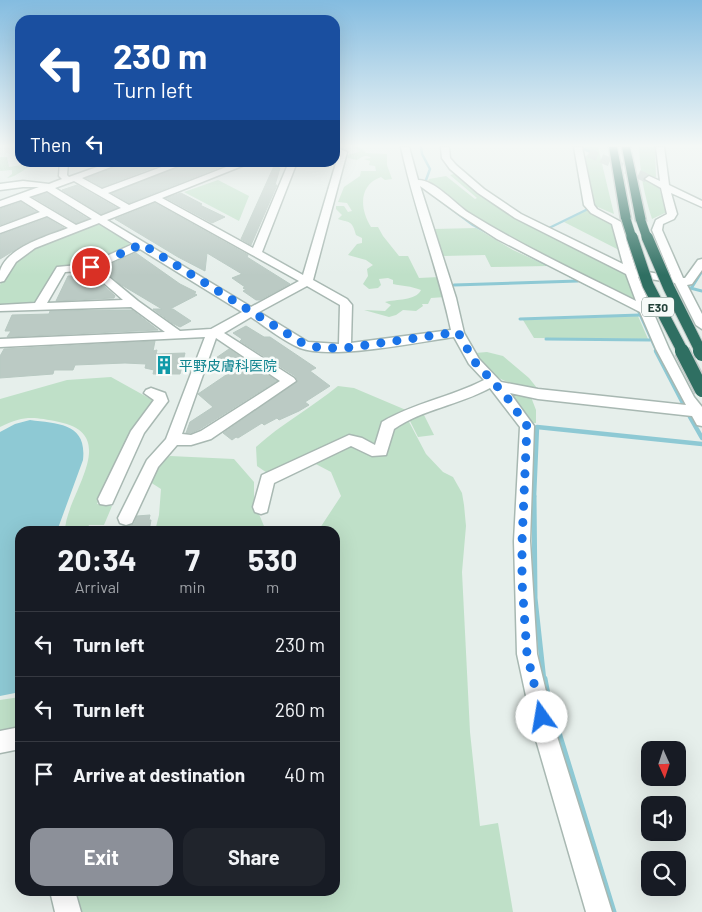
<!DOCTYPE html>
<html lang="en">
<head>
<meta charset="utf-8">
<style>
  :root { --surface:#171b24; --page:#20242c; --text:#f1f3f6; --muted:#9ea1a6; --line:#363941; --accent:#8c9099 }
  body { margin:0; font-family:Barlow,"Noto Sans JP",sans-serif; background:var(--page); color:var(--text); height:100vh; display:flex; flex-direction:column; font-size:19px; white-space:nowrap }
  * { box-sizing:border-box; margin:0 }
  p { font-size:16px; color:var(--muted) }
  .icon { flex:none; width:28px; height:28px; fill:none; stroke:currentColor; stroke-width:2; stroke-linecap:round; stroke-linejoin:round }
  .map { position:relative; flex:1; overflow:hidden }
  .sheet { position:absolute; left:15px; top:526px; width:325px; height:370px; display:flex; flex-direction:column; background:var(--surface); border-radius:15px; box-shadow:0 5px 20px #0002 }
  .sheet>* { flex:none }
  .hud { position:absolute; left:15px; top:15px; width:325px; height:152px; border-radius:15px; box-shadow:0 5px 20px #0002; background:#1a4fa0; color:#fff; overflow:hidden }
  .needle { width:32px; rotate:177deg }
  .buttons { position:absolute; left:641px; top:741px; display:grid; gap:10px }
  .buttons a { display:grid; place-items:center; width:45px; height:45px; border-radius:10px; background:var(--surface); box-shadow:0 5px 20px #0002; font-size:25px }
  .pin { position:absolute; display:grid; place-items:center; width:42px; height:42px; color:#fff; margin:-21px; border:2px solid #fff; border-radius:50%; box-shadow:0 1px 5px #0007 }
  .me { position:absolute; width:55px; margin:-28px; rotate:347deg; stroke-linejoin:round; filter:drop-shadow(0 0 4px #0008) }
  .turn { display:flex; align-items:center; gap:18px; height:105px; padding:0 15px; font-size:22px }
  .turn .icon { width:65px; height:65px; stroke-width:2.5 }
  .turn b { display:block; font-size:35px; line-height:42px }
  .then { display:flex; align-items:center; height:48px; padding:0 15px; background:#0003; gap:10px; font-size:19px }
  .eta { display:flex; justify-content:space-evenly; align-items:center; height:85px; text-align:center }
  .eta b { font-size:30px; font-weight:700; line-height:35px }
  .cta { display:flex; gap:10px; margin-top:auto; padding:10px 15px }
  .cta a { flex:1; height:58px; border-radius:15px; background:var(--accent); color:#fff; font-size:20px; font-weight:700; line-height:58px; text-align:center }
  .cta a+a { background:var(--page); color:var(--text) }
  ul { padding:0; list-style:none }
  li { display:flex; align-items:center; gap:15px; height:65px; padding:0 15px; border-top:1px solid var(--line) }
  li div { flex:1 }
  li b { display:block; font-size:19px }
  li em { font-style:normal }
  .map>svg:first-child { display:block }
  .green { fill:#bfe0c8 }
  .water { fill:#8ec9d4 }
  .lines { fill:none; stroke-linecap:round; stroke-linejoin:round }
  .stream-far4 { stroke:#8ec9d4; stroke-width:2.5 }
  .stream-far3 { stroke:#8ec9d4; stroke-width:3 }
  .stream-far2 { stroke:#8ec9d4; stroke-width:4.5 }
  .stream-far1 { stroke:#8ec9d4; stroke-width:5 }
  .stream { stroke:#8ec9d4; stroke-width:7 }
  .building { fill:#bbcac4; stroke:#b8c9c2 }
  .minor-tunnel { stroke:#bfccc8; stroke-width:9; stroke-dasharray:9 4.5; stroke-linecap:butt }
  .minor-casing { stroke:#a8b8b2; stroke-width:3 }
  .motorway-casing { stroke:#c2cac8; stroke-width:3 }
  .minor { fill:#fff; fill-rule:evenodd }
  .motorway { fill:#2f6f62; fill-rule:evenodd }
  .motorway-bridge-far2-casing { stroke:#c2cac8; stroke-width:10; stroke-linecap:butt }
  .motorway-bridge-far1-casing { stroke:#c2cac8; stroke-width:13; stroke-linecap:butt }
  .motorway-bridge-casing { stroke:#c2cac8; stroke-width:17; stroke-linecap:butt }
  .motorway-bridge-far2 { stroke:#2f6f62; stroke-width:9 }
  .motorway-bridge-far1 { stroke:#2f6f62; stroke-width:11 }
  .motorway-bridge { stroke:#2f6f62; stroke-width:14 }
  .route { stroke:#1a73e8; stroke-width:9; stroke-dasharray:0 16.2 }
  .labels { text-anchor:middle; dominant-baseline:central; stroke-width:5; stroke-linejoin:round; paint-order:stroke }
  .shield { fill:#f7fbf9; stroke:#637a73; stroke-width:1 }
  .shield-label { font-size:12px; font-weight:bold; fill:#24423a }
  .culture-label { font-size:14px; fill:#0d838f; stroke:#f7fbf9; text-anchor:start }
</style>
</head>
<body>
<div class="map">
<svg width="702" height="912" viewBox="0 0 702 912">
  <rect width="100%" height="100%" fill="#e6efeb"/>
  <!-- green -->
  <g class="green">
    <path d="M355 147H360L366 153 387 154V165L392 179 385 180 381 177C358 185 360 210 371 227H378L383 236 399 256H408L419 278 439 277 445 297 431 298 428 304H422L423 306 416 311 403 310 396 315 389 317 364 310 385 311 391 305 385 302C396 299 416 301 421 290 411 286 402 286 393 284V280L388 278 379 279 381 285 378 288 369 289 363 284 368 276 367 269 373 265 366 260 348 255 357 244 362 243V238L356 235C352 220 350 223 338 219L342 215 336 209V206H344L348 212 352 211 347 203 338 202 344 187 360 176 361 171H376L375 166 369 165 370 161 364 159 371 158C366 154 362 157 357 160L348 158 347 155 359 152Z"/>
    <path d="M584 147H598L614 214 593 205 585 161 586 156 592 151Z"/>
    <path d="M639 147H655L656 177 651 178 648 182 659 187 667 212 652 219C644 194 640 173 639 147Z"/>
    <path d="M0 157H7L9 167 27 164V163H36C26 167 17 177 7 178L12 174V170L0 171Z"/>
    <path d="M454 174 495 205 521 221 627 274 637 303 478 222 428 181 429 179 446 176 475 199 477 198 450 175Z"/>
    <path d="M218 180 249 196 239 221 184 192Z"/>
    <path d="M589 209 611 221 621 251 564 222Z"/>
    <path d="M91 225H102L129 243 128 248 89 264 58 266 38 303 0 305C0 299 0 291 0 285 12 248 59 238 91 225Z"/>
    <path d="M476 228 513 250 548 266 491 267 485 255 443 256 439 253 433 229Z"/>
    <path d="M638 316 648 339 534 338 523 320Z"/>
    <path d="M487 352 503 356 529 378 537 388C503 382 496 382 475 353Z"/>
    <path d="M111 377 156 402 134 430 97 504 112 506 104 525H89L86 531H65C65 496 123 435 59 422 33 417 25 415 0 427V399L67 380Z"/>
    <path d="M338 386 354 388 406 410 378 448 357 439 270 475 257 466 256 447C281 424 311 408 338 386Z"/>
    <path d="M516 393 531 397 536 410V423H530L528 416 512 396Z"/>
    <path d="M422 411 434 435 418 437 408 417Z"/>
    <path d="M407 418 426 454 443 472 453 477 462 493 464 505 466 526 462 572 470 732 480 826 498 823 513 912H79L73 891H335V531H318L341 496 331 472 310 461 348 443 371 454 391 428Z"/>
    <path d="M170 456 234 459 254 482V502L266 531H155L159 515 161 489 150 482 159 463Z"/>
    <path d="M20 697V732L0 735V700Z"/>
  </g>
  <!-- water -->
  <path class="water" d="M30 420C59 424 87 423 83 460L57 531H20V692L0 696V432L15 424Z"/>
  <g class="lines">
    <!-- stream-far4 -->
    <g class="stream-far4">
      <path d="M421 147 422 154 430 169 426 180"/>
      <path d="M584 149 591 152"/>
      <path d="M433 195 473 225 497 238"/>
      <path d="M545 230 588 209 586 205"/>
    </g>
    <!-- stream-far3 -->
    <g class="stream-far3">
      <path d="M495 237 546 264"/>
      <path d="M570 276 590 286"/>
      <path d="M667 282 702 291"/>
      <path d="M454 285 578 281"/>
      <path d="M692 287 702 271"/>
      <path d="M635 309 638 310 657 352"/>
      <path d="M520 319 640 315"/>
      <path d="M546 339 650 340"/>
    </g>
    <!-- stream-far2 -->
    <g class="stream-far2">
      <path d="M656 351 683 403"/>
      <path d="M690 417 702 438"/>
      <path d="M534 497 537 427 702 444"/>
    </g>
    <!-- stream-far1 -->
    <path class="stream-far1" d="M534 496 535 598 544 681"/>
    <!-- stream -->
    <path class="stream" d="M544 679 548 700 613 912"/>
  </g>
  <!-- building -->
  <g class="building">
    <path d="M130 162H168L102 187 86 178Z"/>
    <path d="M190 162H233L129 203 112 193Z"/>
    <path d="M274 166 280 168 275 185H277L251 245 241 239Z"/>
    <path d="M77 185 117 208 101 214 62 190Z"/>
    <path d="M47 193 88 219 76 223 33 197Z"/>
    <path d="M181 193 202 204 200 205 225 217 212 223 166 198Z"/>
    <path d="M21 202 36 212 0 225V209Z"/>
    <path d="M155 203 248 255 247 257 290 284 260 300H256L243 291 246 290 243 288 245 287 232 278 242 274 207 253 205 271 178 257 115 219Z"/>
    <path d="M47 218 64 228 28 242 0 259V235Z"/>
    <path d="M136 253 180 284 196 292 194 293 197 295 170 309H173L191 321 180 327 172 323 153 309H162L120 284 102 268Z"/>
    <path d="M89 272 115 296 114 298 56 301 68 276H81Z"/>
    <path d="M110 310H132L158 330 7 337 11 331H5L12 315 49 314 50 311Z"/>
    <path d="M246 326 264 337H270L316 368 310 371 330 386 305 402 309 405 299 411 279 420 277 418 264 425 262 423 238 438 236 437 232 440 223 433 298 381 295 376 240 341 242 339 233 333Z"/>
    <path d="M155 341 153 351 157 350 156 354 185 353 180 374H153L154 370 145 368 146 364 125 363 75 365 73 370H54L53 374 0 378V356L4 349Z"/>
    <path d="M229 349 277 381 200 429 191 433H186L190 422 213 407 198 394 232 371 213 360Z"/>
    <path d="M150 515 149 520H151L149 531H127L128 526 134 524 137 516Z"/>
  </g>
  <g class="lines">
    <!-- minor-tunnel -->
    <path class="minor-tunnel" d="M589 153 649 179"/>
    <!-- minor casing -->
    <g class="minor-casing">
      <g id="minor">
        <path d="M335 147 347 152 313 280 347 299 352 305 351 343 451 330C438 268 414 209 401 147H409L418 180C435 180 455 204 469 213 522 246 580 273 636 301L626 274 515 218 478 193 450 169 442 158 441 147H449L450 158 456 165 484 189 521 214 623 264 612 224 591 213 584 205 574 147H582L594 205 597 209 621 222 636 270 671 276 652 230 656 220 667 214 661 188 645 179 649 176 660 181 656 147H664L669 185 702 201V207L671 193 677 214 674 219 663 224 662 230 683 278H685L698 260 702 259V270L692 284 687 285 702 314V329L696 325 675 283 638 277 669 349 694 397 702 407V426L697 425 692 416 538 399 510 393 534 426 530 541 537 654 556 733 612 912H586L534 733 517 654 514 541 520 427 490 388C459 405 423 409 394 429L386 455 372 456 351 446 274 483 267 512 261 514 255 512 253 507 262 475 349 435 362 438 375 445 382 422C414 403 451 397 484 380L469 364 454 337C418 342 332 360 300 348 283 341 266 327 251 317L224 333 294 378 296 381 211 439 191 445H177L158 467 132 523 126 525 120 523 118 518 147 460 166 439 205 337 0 347V339L165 332 131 307 0 311V305L35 303 57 267 89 264 133 244 99 223 35 248 16 262 4 281 0 282C0 279 0 274 0 271 7 247 48 236 68 228L47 216 0 233V227L40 212 21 200 0 207V201L39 187H23L0 190V184L23 181 49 184 62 179 59 176 60 162H68L67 175 69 177 111 162H124L82 178 102 189 175 162H188L108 193 129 205 239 162H252L162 198 253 248 289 162H297L262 252 303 275 339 153 335 152ZM74 181 121 208 101 216 55 188ZM420 186 460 215 497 239 640 312 656 349 686 405 538 389 501 382 479 359 464 333 456 298ZM47 191 92 219 76 225 29 197ZM155 201 299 281 251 307 107 220ZM140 249 242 312 211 329 180 331 138 301 98 268ZM89 270 123 300 47 303 65 272ZM307 286 340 305 339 344 308 342 259 312ZM216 338 280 381 201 431 191 435 182 434Z"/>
        <path d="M151 388 165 393 168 401 144 433 112 504 106 505 100 504 98 499 131 431 154 400 144 393 146 390Z"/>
        <path d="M20 727V749L0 753V731Z"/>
        <path d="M50 891H75L81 912H55Z"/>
      </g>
    </g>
    <!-- motorway casing -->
    <g class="motorway-casing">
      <g id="motorway">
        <path d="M609 147H617L631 219 629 221 626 222 621 219Z"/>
        <path d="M622 147H630L646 221 644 223 641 224 636 221Z"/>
      </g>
    </g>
    <!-- minor -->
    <use href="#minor" class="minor"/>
    <!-- motorway -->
    <use href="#motorway" class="motorway"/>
    <!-- motorway-bridge-far2 casing -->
    <g class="motorway-bridge-far2-casing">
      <g id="motorway-bridge-far2">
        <path d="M626 219 632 238"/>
        <path d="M641 221 647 238"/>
      </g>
    </g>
    <!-- motorway-bridge-far1 casing -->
    <g class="motorway-bridge-far1-casing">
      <g id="motorway-bridge-far1">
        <path d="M632 237 648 285 683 352"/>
        <path d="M647 237 669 288 701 352"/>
      </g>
    </g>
    <!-- motorway-bridge casing -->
    <g class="motorway-bridge-casing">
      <g id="motorway-bridge">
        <path d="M682 351 702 390"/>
        <path d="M700 351 702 354"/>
      </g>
    </g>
    <!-- motorway-bridge-far2 -->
    <use href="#motorway-bridge-far2" class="motorway-bridge-far2"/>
    <!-- motorway-bridge-far1 -->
    <use href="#motorway-bridge-far1" class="motorway-bridge-far1"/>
    <!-- motorway-bridge -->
    <use href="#motorway-bridge" class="motorway-bridge"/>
  </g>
  <!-- sky -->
  <linearGradient id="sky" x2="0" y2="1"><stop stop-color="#84bce0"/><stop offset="0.53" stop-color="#f4f8f6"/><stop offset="1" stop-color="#f4f8f6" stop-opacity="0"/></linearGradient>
  <rect width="702" height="275" fill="url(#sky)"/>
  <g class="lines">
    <!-- route -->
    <path class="route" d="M91 267 142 244 304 344 321 348H345L458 332 474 361 506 396 527 426 522 542V582L527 654 542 717"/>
  </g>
  <!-- icons -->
  <defs>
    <g id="building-bare" transform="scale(1.5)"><path d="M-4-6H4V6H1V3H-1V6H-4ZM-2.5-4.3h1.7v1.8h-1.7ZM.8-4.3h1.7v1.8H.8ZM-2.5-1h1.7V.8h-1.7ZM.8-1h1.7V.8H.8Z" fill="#0f9aa8" stroke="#f7fbf9" stroke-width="2.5" paint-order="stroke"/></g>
  </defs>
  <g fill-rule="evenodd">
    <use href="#building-bare" x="164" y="365"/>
  </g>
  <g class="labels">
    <!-- shield labels -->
    <rect class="shield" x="642" y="297.5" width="32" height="19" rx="4"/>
    <g class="shield-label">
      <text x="658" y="307">E30</text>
    </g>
    <!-- culture labels -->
    <g class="culture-label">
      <text x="179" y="365">平野皮膚科医院</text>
    </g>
  </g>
</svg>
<div class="buttons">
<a><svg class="needle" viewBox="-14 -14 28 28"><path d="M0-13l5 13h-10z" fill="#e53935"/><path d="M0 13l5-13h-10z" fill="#9ea1a6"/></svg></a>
<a><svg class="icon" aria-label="sound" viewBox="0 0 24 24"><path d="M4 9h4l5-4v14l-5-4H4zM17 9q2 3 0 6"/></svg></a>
<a><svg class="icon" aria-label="search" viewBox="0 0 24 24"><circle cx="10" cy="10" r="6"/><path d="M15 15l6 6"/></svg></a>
</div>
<div class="pin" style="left:91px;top:267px;background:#d93025"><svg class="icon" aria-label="arrive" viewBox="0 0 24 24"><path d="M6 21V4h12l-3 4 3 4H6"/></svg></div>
<svg class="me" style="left:542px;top:717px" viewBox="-20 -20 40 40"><circle r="19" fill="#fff"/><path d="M0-13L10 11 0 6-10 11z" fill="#1a73e8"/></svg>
<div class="hud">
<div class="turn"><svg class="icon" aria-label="left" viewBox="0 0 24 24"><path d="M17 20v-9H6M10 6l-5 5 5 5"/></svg><div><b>230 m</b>Turn left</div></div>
<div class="then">Then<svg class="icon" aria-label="left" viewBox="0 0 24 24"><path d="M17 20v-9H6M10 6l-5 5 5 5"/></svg></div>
</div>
<section class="sheet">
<div class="eta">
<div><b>20:34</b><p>Arrival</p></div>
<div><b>7</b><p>min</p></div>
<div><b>530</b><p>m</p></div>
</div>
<ul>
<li><svg class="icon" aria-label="left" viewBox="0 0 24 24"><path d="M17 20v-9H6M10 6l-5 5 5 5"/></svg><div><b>Turn left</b></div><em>230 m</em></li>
<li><svg class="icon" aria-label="left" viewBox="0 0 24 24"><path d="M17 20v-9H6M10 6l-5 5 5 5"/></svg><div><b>Turn left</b></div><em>260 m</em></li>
<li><svg class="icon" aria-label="arrive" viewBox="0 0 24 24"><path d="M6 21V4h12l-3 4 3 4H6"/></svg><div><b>Arrive at destination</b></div><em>40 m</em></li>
</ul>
<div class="cta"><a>Exit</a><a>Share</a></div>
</section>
</div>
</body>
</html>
